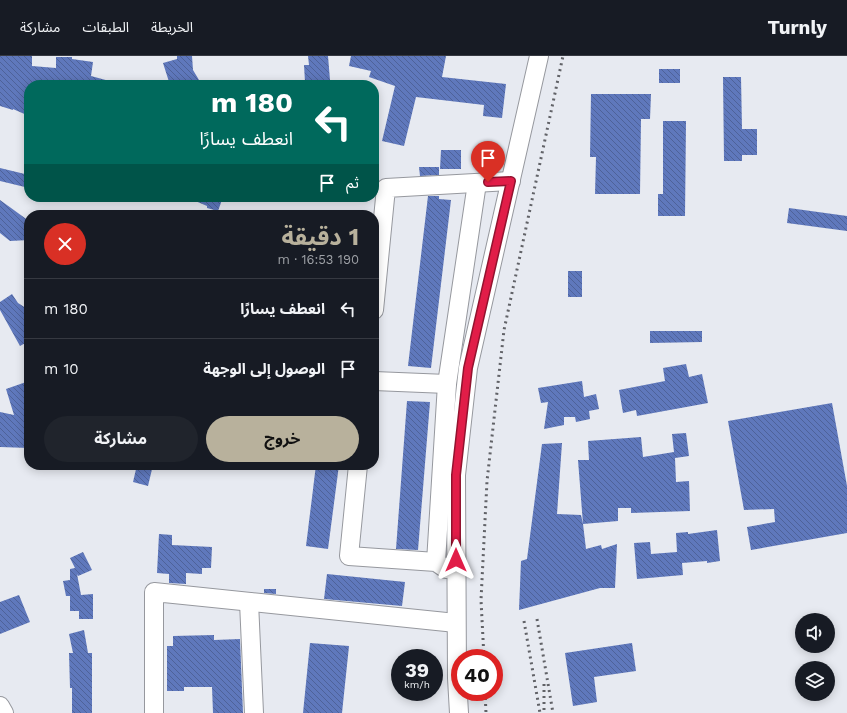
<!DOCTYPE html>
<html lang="ar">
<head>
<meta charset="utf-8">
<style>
  :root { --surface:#171b24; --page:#20242c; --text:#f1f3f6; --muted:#9ea1a6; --line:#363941; --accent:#b8b19c }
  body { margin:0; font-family:"Work Sans","Noto Sans Arabic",sans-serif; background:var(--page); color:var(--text); direction:rtl; height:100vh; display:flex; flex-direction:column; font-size:15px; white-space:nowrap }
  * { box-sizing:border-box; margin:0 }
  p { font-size:13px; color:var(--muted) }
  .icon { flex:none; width:22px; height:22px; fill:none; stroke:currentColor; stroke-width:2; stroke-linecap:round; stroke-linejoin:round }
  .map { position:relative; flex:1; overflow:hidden; direction:ltr }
  .drawer { position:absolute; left:24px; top:154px; width:355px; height:260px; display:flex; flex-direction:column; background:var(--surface); border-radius:16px; box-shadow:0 2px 10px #0003; direction:rtl }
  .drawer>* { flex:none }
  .top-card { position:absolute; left:24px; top:24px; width:355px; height:122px; border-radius:16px; box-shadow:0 2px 10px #0003; direction:rtl; background:#00695c; color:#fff; overflow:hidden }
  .fabs { position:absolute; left:795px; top:557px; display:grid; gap:8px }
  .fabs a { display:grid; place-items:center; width:40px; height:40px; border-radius:50%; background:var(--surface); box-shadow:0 2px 10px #0003; font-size:20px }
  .speed { position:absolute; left:391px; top:593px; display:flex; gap:8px; font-size:20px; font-weight:700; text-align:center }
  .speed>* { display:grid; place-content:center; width:52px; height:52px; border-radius:50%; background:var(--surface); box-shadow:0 2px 10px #0003; line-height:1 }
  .speed small { font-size:10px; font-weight:400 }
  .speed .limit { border:6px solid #d22; background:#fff; color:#111 }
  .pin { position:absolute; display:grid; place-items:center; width:34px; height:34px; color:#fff; margin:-41px -17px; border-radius:50% 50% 50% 0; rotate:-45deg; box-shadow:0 0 4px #0007 }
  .pin .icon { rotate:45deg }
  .me { position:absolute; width:44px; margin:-22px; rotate:0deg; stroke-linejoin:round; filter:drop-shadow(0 0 3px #0008) }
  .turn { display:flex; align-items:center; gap:14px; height:84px; padding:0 20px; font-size:18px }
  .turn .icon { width:52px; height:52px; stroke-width:2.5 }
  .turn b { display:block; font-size:28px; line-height:34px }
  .then { display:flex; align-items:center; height:38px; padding:0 20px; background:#0003; gap:8px; font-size:15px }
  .round { display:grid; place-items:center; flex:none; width:42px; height:42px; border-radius:21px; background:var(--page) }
  .head { display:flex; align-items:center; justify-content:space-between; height:68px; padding:0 20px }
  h1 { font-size:24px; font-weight:700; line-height:30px; color:var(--accent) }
  .button { display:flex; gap:8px; margin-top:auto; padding:8px 20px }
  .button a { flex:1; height:46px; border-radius:24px; background:var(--accent); color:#111; font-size:16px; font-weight:700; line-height:46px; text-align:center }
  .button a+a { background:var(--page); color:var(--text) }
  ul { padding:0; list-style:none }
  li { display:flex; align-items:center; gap:12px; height:60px; padding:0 20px; border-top:1px solid var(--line) }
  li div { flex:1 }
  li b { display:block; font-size:15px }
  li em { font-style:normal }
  header { display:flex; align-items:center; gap:24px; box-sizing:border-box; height:56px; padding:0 20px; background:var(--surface); border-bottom:1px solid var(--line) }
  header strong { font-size:19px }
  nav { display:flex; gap:22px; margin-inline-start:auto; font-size:14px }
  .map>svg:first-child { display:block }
  .building { fill:url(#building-back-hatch) }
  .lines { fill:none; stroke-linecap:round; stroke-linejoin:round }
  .minor-casing { stroke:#96989e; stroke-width:20 }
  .minor { stroke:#fff; stroke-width:18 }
  .rail { stroke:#616267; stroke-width:3; stroke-dasharray:2 4; stroke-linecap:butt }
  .route-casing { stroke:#92132f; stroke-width:10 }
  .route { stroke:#e11d48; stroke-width:7 }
</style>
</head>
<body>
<header>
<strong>Turnly</strong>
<nav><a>الخريطة</a><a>الطبقات</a><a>مشاركة</a></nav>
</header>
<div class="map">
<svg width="847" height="657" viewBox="0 0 847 657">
  <defs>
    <pattern id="building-back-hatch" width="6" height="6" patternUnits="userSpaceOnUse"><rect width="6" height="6" fill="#5f78bc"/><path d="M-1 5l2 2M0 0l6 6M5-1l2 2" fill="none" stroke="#4e6299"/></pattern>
  </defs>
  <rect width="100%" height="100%" fill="#e7eaf1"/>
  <!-- building -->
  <g class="building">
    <path d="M0 0H32V10L56 12V1H72V3L93 6 91 20 113 26 112 29H29V60L13 53V54L0 50Z"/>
    <path d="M177 0H192L193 14 202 29H170L163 7 177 3Z"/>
    <path d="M308 0H328L330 24 305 26 304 9H309Z"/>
    <path d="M351 0H446L442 21 506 28 502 62 483 60 484 49 416 41 404 90 382 85 395 30 369 21 371 15 349 10Z"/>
    <rect x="659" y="13" width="21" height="14"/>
    <path d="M723 21H741L742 73H757V99H742V105H724Z"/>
    <path d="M591 38H651L650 63H641L640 138H595L596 101H590Z"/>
    <path d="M663 65H686L685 160H658V138H663Z"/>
    <path d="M441 94H461V113H440Z"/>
    <path d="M419 111H439V119L420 120Z"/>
    <path d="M0 112 29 119V132L0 125Z"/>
    <path d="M428 140H439V143L451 144 431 312 408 310Z"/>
    <path d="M186 141H223L218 155 207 152V150Z"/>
    <path d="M0 144 29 165V184L10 185 0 177Z"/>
    <path d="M789 152 847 160V175L787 167Z"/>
    <rect x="568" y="215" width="14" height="26"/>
    <path d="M12 238 18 247 29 254V285L20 290 0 254V246Z"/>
    <path d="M650 275H702V286L650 287Z"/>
    <path d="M686 308 689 321 702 318 708 347 637 360 636 354 623 357 619 334 665 325 663 312Z"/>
    <path d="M29 325V392L0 391V356L14 359 6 333Z"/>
    <path d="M582 325 584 341 596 338 599 353 589 355 590 363 576 366 575 361H564V369L544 373 548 346 541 347 538 332Z"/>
    <path d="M407 345 430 346 418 494 396 493Z"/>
    <path d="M832 347 847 430V477L751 494 747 471 775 466 774 453 744 454 728 365Z"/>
    <path d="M686 377 689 400 675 402 676 426 689 425 690 455 631 457V452H618V465L583 468 586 493 601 489 602 493 617 488 615 532H600L519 554 521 505 527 503 542 388 562 387 557 458 581 459 583 468 578 404H589L588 385 641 381 643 401 674 396 672 378Z"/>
    <path d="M137 409H153L148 430 133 426Z"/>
    <path d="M316 409H339L328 493 306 490Z"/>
    <path d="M717 474 720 505 707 507V505L682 507 683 519 637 523 634 487 650 486 651 498 677 496 676 477 688 476V478Z"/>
    <path d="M159 478 172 479V489L212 491 211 512H202V518L186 517V528L169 527V518L157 517Z"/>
    <path d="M83 496 92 514 78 520 77 518 81 539 93 538V563H79V555H70V540H66L63 525 70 524V513L75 512 70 502Z"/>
    <path d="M327 518 405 526 402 550 324 543Z"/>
    <path d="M264 533H276V538L264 537Z"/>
    <path d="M19 539 30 566 0 578V546Z"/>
    <path d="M84 574 88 597H92V657H72V632H70L69 597H73L69 578Z"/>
    <path d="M214 579V584L240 583 243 657H213L212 631H184V635H167V590H173V580Z"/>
    <path d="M310 587 349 590 342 657H303Z"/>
    <path d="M632 587 636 615 594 621 597 646 573 650 565 597Z"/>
  </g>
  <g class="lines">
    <!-- minor casing -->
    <g class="minor-casing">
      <g id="minor">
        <path d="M374 254 386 132 511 125"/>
        <path d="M374 325 447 328"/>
        <path d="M358 409 349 500 436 506 446 513"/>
        <path d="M436 506 447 328 477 127"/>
        <path d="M249 546 254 657"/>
        <path d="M0 650 4 657"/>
        <path d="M154 657V536L456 567"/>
        <path d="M459 657 457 622 456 419 468 312 539 0"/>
      </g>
    </g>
    <!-- minor -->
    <use href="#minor" class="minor"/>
    <!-- rail -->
    <g class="rail">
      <path d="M537 563 553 657"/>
      <path d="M524 565 540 657"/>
      <path d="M484 602 481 544 487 425 504 274 563 0"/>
      <path d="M544 628V657"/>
      <path d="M485 636 486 657"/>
    </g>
  </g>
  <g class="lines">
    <!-- route casing -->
    <g class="route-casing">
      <path id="route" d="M456 504V419L468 312 511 125 488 126"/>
    </g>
    <!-- route -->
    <use href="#route" class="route"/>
  </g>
</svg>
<div class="fabs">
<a><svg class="icon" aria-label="sound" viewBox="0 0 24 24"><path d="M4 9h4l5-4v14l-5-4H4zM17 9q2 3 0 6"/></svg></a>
<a><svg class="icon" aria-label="layers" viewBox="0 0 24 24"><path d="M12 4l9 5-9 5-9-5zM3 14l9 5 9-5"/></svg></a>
</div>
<div class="speed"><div>39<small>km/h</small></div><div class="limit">40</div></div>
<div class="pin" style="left:488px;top:126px;background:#d93025"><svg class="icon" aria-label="arrive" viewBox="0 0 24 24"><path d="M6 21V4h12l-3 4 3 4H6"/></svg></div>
<svg class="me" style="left:456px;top:504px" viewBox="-20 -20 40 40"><path d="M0-17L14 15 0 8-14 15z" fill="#e11d48" stroke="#fff" stroke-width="4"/></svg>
<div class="top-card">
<div class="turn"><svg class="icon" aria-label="left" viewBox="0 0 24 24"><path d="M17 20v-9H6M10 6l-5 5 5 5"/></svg><div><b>180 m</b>انعطف يسارًا</div></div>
<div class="then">ثم<svg class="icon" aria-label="arrive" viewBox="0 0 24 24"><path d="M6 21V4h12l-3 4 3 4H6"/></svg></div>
</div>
<section class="drawer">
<div class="head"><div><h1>1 دقيقة</h1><p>190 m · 16:53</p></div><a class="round" style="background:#d93025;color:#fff"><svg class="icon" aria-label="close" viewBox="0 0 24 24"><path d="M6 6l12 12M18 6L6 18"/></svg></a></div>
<ul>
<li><svg class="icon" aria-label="left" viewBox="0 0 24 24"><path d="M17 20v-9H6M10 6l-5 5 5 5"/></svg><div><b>انعطف يسارًا</b></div><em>180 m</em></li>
<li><svg class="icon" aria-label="arrive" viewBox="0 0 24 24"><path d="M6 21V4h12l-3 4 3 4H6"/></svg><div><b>الوصول إلى الوجهة</b></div><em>10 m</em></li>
</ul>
<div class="button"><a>خروج</a><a>مشاركة</a></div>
</section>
</div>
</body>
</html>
